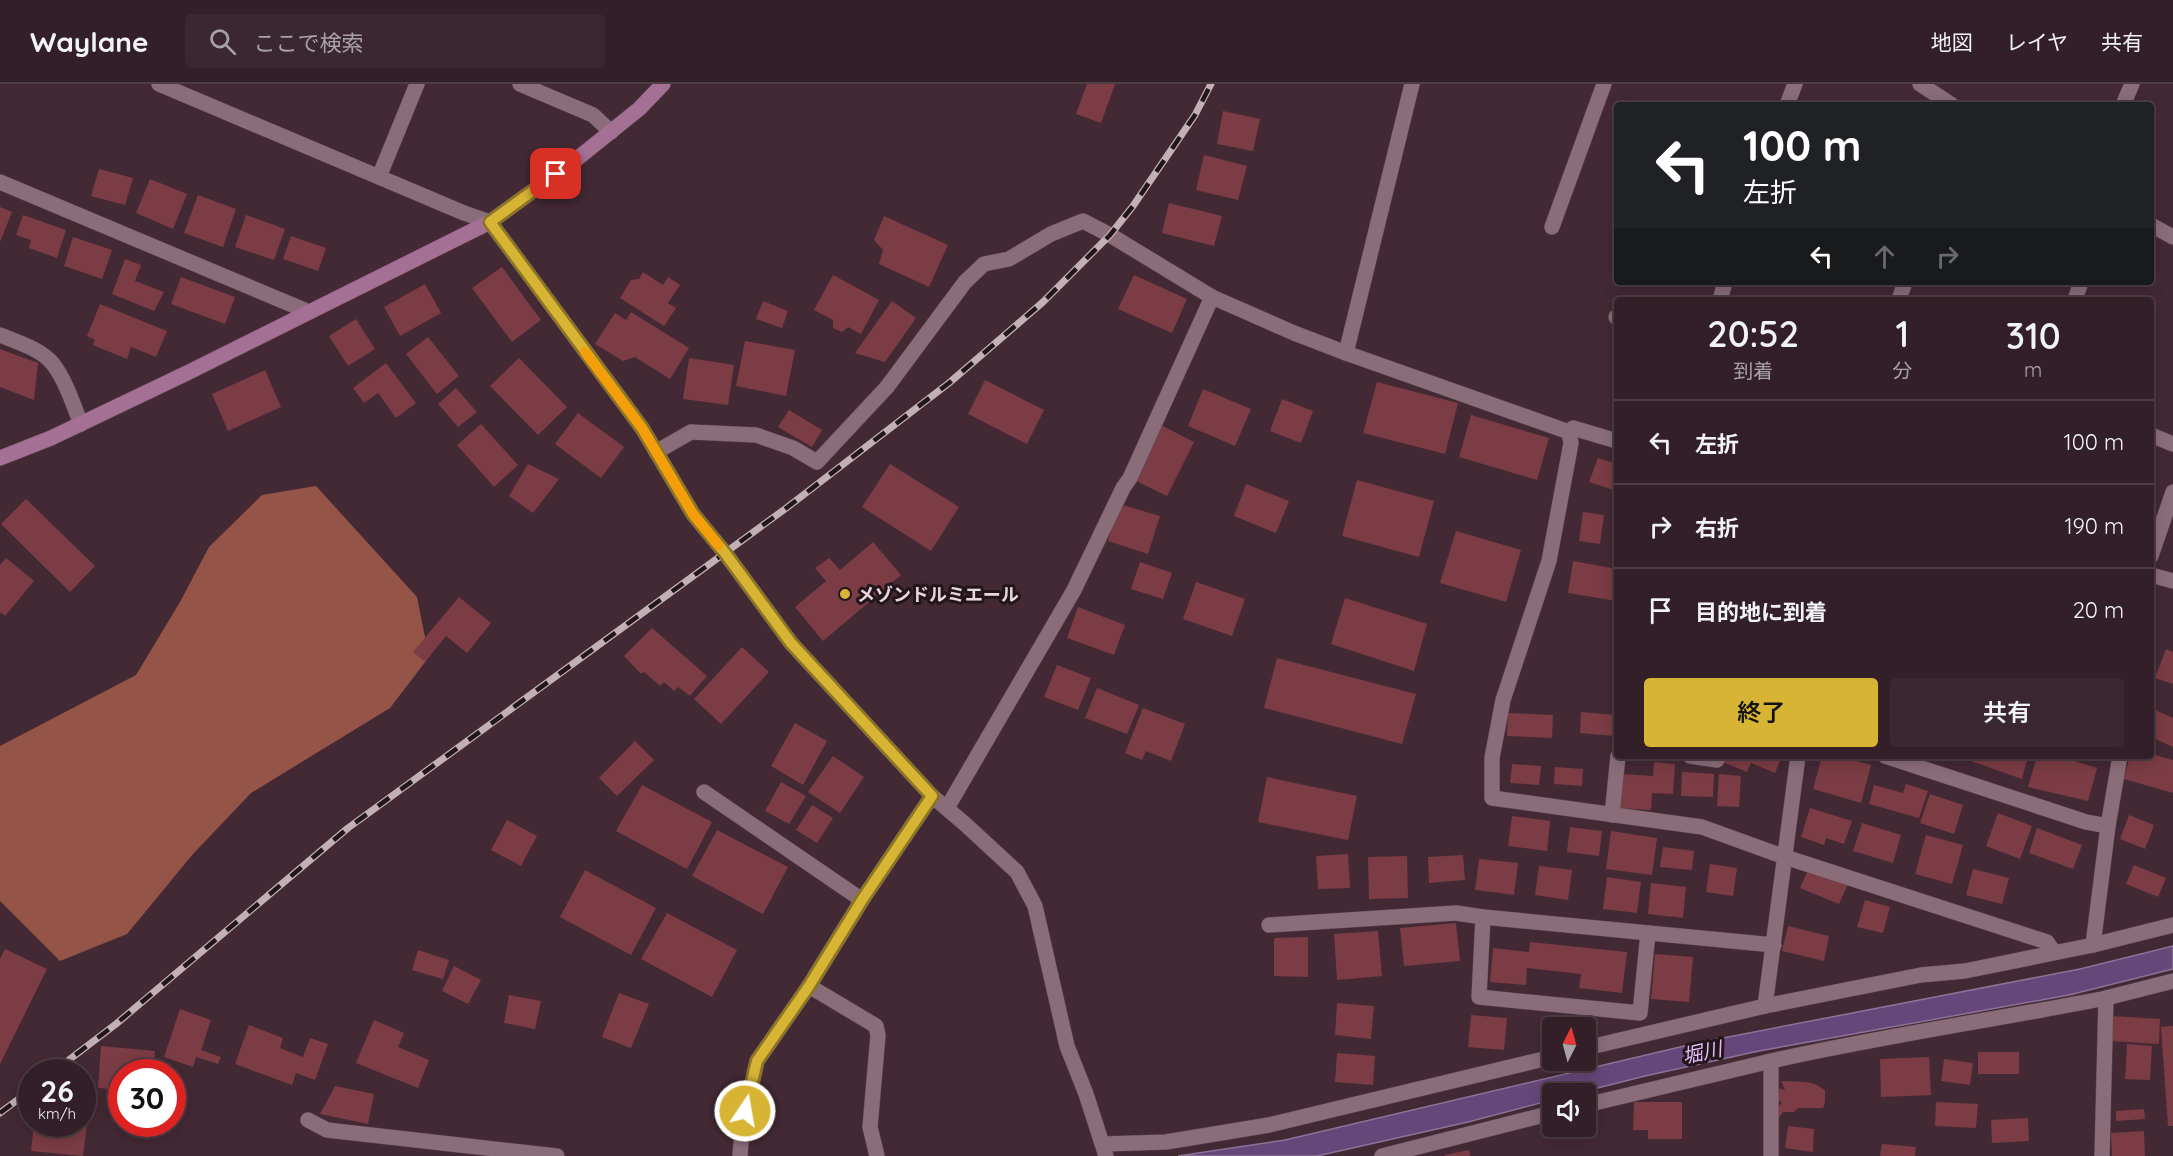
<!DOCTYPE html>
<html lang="ja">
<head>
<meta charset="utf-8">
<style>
  :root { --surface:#321f27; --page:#3a272f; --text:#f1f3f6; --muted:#a8a2a7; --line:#4d3d44; --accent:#d7b434 }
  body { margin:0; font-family:Quicksand,"Noto Sans JP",sans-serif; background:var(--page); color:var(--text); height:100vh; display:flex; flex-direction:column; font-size:22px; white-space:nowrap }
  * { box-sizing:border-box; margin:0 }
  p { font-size:20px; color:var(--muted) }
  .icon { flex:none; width:33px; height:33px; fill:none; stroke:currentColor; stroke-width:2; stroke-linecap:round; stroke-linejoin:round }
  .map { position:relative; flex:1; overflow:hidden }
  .drawer { position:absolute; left:1614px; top:213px; width:540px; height:462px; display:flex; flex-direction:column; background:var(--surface); border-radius:6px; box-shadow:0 3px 15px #0003,0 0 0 2px var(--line) }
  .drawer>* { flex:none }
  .hud { position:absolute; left:1614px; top:18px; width:540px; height:183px; border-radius:6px; box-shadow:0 3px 15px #0003,0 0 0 2px var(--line); background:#202124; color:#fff; overflow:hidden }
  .needle { width:39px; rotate:6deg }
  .fabs { position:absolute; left:1542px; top:933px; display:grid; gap:12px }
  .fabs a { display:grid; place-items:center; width:54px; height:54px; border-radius:6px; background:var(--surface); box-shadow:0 3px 15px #0003,0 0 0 2px var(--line); font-size:30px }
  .speed { position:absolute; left:18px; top:975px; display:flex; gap:12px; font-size:30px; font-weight:700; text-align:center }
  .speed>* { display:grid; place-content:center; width:78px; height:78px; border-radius:50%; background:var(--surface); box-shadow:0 3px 15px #0003,0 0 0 2px var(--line); line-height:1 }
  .speed small { font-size:15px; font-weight:400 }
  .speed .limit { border:9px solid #d22; background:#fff; color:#111 }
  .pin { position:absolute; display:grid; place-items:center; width:51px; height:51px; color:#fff; margin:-26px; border-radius:12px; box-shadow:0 3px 9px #0006 }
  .me { position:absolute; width:66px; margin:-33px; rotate:12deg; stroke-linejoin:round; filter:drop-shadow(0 0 4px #0008) }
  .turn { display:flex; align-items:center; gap:21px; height:126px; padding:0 30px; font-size:27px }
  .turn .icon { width:78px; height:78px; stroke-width:2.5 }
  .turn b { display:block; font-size:42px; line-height:51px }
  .lanes { display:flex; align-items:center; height:57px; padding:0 30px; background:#0003; justify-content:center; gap:30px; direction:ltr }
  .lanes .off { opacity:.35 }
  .eta { display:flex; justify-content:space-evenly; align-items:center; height:102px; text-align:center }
  .eta b { font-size:36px; font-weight:600; line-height:42px }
  .button { display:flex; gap:12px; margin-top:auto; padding:12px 30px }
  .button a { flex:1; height:69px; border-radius:6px; background:var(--accent); color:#111; font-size:24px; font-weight:600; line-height:69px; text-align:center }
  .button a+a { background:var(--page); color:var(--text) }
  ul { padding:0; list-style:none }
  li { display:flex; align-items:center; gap:18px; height:84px; padding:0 30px; border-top:2px solid var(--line) }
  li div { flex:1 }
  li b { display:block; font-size:22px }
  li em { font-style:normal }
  header { display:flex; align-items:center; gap:36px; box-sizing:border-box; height:84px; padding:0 30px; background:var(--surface); border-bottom:2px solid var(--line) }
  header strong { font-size:28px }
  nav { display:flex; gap:33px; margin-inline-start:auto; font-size:21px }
  .search { width:420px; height:54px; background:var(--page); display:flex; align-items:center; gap:15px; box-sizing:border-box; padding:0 21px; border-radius:6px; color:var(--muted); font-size:22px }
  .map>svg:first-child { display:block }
  .forest { fill:#945447 }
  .water { fill:#674779; stroke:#8e7297; stroke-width:1.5 }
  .building { fill:#7b3c45 }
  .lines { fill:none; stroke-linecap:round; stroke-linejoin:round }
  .lane-casing { stroke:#5e4852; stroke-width:16 }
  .street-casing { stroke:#5e4852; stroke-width:16 }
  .secondary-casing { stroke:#5e4852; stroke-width:16 }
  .lane { stroke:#8b6d7a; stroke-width:15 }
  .street { stroke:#8b6d7a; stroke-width:15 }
  .secondary { stroke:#a47094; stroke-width:15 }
  .rail-casing { stroke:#c3b0b7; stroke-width:7 }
  .rail { stroke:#22161b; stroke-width:4.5; stroke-dasharray:14; stroke-linecap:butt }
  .route-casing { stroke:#8c7522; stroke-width:15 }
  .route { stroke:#d7b434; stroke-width:10 }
  .slow { stroke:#f59e0b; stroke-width:10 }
  .poi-dot { fill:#d7b434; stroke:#22161b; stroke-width:2 }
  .labels { text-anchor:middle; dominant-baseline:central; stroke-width:6; stroke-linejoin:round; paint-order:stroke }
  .poi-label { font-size:18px; font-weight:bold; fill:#e8d7de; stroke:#22161b; text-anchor:start }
  .water-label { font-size:20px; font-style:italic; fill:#e2bcfa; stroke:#22161b }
</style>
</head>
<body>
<header>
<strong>Waylane</strong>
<div class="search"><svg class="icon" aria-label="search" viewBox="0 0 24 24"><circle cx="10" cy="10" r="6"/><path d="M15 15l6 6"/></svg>ここで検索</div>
<nav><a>地図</a><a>レイヤ</a><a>共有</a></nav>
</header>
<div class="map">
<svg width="2173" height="1072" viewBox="0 0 2173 1072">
  <rect width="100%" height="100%" fill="#432934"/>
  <!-- forest -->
  <path class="forest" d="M316 402 417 513 429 573 390 624 251 709 193 770 127 850 60 877 0 817V662L136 591 180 518 209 463 262 411Z"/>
  <!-- water -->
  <path class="water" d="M2173 862V885L2069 911 1759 967 1645 992 1578 1009 1552 1010V1016L1468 1038 1317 1072H1178L1285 1056 1697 959 2080 885Z"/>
  <!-- building -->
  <g class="building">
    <path d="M1087 0H1115L1101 39 1076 30Z"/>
    <path d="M1223 27 1260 35 1253 67 1217 60Z"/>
    <path d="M1204 71 1247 82 1238 116 1196 106Z"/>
    <path d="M99 85 133 94 125 121 91 112Z"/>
    <path d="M150 95 187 110 173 145 136 129Z"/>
    <path d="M198 111 236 125 223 163 184 149Z"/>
    <path d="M1169 119 1222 132 1214 162 1162 149Z"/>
    <path d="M0 123 12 128 0 158Z"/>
    <path d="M23 131 66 146 57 174 29 164 31 156 16 151Z"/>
    <path d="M246 131 285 145 274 176 235 163Z"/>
    <path d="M884 132 948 161 929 203 879 180 883 166 874 156Z"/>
    <path d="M291 152 326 164 318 187 283 175Z"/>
    <path d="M73 153 112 166 102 195 64 182Z"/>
    <path d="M125 175 141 181 135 197 164 208 154 227 112 210Z"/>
    <path d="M502 183 541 236 512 258 472 204Z"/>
    <path d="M643 188 663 201 668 193 680 201 668 219 676 224 664 242 620 214 631 196 639 195Z"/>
    <path d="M833 191 879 216 861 250 848 243 842 248 833 244V236L814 226Z"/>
    <path d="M1134 191 1187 215 1172 249 1118 225Z"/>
    <path d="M181 193 235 213 225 240 171 220Z"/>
    <path d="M425 200 441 229 400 252 384 223Z"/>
    <path d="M763 217 788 227 782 244 756 235Z"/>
    <path d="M892 217 916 234 885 278 855 269Z"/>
    <path d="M100 220 167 247 156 273 131 263 127 275 93 261 95 256 87 252Z"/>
    <path d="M631 228 689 264 670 295 635 273 623 277 595 260 615 229 626 236Z"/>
    <path d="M356 235 375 265 348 282 329 252Z"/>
    <path d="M428 253 459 292 437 310 406 270Z"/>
    <path d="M745 257 795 266 786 312 736 302Z"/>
    <path d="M0 265 38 279 34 316 0 303Z"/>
    <path d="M519 274 567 323 538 351 490 302Z"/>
    <path d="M689 274 734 281 728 321 683 315Z"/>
    <path d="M386 279 416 319 396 334 378 309 364 319 353 304Z"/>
    <path d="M265 286 281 323 228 347 212 310Z"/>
    <path d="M985 296 1044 326 1027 360 968 330Z"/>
    <path d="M1377 298 1458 319 1445 370 1363 349Z"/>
    <path d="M456 304 477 328 458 343 438 320Z"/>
    <path d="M1203 305 1251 325 1235 362 1188 342Z"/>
    <path d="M1282 315 1313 327 1301 359 1270 347Z"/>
    <path d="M789 326 822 346 812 363 778 343Z"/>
    <path d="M578 329 624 363 601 394 555 360Z"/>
    <path d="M1471 331 1549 354 1537 396 1459 373Z"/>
    <path d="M1157 339 1194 358 1167 412 1130 394Z"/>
    <path d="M481 340 518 381 494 403 457 361Z"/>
    <path d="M1598 374 1617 380V407L1589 398Z"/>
    <path d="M528 380 559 395 533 429 509 412Z"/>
    <path d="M890 380 959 423 931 467 862 423Z"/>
    <path d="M1357 396 1434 417 1419 473 1342 452Z"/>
    <path d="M1246 400 1289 417 1276 449 1234 432Z"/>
    <path d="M26 415 95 482 70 508 1 440Z"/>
    <path d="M1119 420 1160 432 1148 470 1108 457Z"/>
    <path d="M1583 428 1604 431 1600 460 1579 457Z"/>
    <path d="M1456 447 1521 466 1506 518 1440 499Z"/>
    <path d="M873 458 901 491 823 557 795 523 826 497 815 484 829 474 840 486Z"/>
    <path d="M6 474 34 497 5 532 0 528V481Z"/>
    <path d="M1573 477 1617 485V517L1568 509Z"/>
    <path d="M1140 478 1172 489 1163 515 1131 505Z"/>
    <path d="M1196 498 1245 515 1232 552 1183 535Z"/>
    <path d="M459 513 491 539 467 569 446 552 425 578 413 568Z"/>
    <path d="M1345 514 1427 540 1414 587 1331 560Z"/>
    <path d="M1078 523 1125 541 1114 571 1067 554Z"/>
    <path d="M652 544 707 592 690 612 678 603 674 607 664 598 660 602 644 588 641 590 624 572Z"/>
    <path d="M742 563 769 588 721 640 694 615Z"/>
    <path d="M2166 565 2173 568V600L2155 594Z"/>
    <path d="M1277 574 1416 610 1402 660 1264 624Z"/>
    <path d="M1057 581 1091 594 1078 626 1044 613Z"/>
    <path d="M1097 604 1139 621 1127 650 1085 634Z"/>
    <path d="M1143 624 1185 640 1171 677 1146 667 1142 676 1125 669Z"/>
    <path d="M2153 625 2173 634V663L2151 653V629Z"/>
    <path d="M1581 628 1616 631 1614 652 1580 649Z"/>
    <path d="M1508 629 1553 631 1552 654 1507 652Z"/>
    <path d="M795 639 827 657 803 701 771 682Z"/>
    <path d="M635 657 654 676 617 712 599 694Z"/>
    <path d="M2151 670 2173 676V709L2124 695 2130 672H2151Z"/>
    <path d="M833 672 864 693 840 729 808 708Z"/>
    <path d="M1722 672H1782L1775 689 1751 679 1747 688 1720 677Z"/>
    <path d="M1822 672H1838L1871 681 1861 719 1813 705Z"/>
    <path d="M1969 672H2028L2022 695 1968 676Z"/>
    <path d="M2037 672H2059L2097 684 2088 717 2028 703Z"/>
    <path d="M1654 678 1675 680 1673 710 1652 709 1651 726 1620 724 1622 690 1653 692Z"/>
    <path d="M1512 680 1541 682 1539 701 1510 699Z"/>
    <path d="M1555 683 1583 685 1582 702 1554 700Z"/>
    <path d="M1682 688 1714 690 1713 713 1681 712Z"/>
    <path d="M1719 690 1741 692 1739 723 1717 722Z"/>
    <path d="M1267 693 1357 712 1348 756 1258 738Z"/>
    <path d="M781 698 806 712 789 740 765 727Z"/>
    <path d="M1906 700 1928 707 1919 734 1869 720 1874 701 1903 709Z"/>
    <path d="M642 701 712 738 687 785 616 747Z"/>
    <path d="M1930 710 1963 721 1954 750 1920 739Z"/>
    <path d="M812 721 833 734 817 759 796 746Z"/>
    <path d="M1810 724 1852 737 1844 760 1826 754 1824 761 1801 753Z"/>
    <path d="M1998 729 2032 742 2020 775 1986 762Z"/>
    <path d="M2129 731 2154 741 2145 765 2120 755Z"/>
    <path d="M1512 732 1550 737 1547 767 1508 762Z"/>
    <path d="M507 736 537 752 521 782 491 766Z"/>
    <path d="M1862 739 1901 751 1893 779 1853 767Z"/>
    <path d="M1570 743 1602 747 1599 772 1567 768Z"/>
    <path d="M2037 744 2082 761 2073 785 2029 769Z"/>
    <path d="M717 746 788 783 763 830 692 792Z"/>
    <path d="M1611 747 1657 754 1652 791 1606 785Z"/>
    <path d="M1926 751 1963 761 1952 800 1915 790Z"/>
    <path d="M1663 763 1694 767 1692 786 1660 783Z"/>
    <path d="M1348 770 1350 804 1318 805 1316 772Z"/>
    <path d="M1463 771 1465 796 1429 799 1428 773Z"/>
    <path d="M1407 772 1408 814 1369 815 1368 773Z"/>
    <path d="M1479 775 1518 779 1514 811 1475 806Z"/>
    <path d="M1710 780 1737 784 1733 812 1706 808Z"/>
    <path d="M2134 781 2166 794 2158 813 2126 800Z"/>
    <path d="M1539 782 1572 786 1568 816 1535 811Z"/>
    <path d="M1809 784 1848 800 1839 820 1800 804Z"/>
    <path d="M1973 785 2009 794 2002 820 1966 811Z"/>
    <path d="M585 786 656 824 631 871 560 833Z"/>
    <path d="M1607 793 1641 798 1637 829 1603 825Z"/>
    <path d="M1651 799 1686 803 1683 834 1648 830Z"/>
    <path d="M1865 816 1890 823 1883 849 1857 843Z"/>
    <path d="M667 829 737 866 712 913 641 875Z"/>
    <path d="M1456 839 1460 877 1404 882 1400 844Z"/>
    <path d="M1788 842 1829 852 1824 877 1782 867Z"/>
    <path d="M1378 847 1382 892 1337 896 1334 850Z"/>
    <path d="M1308 853V893L1274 892V854Z"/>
    <path d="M1530 858 1627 868 1622 909 1579 904 1581 890 1527 884 1526 901 1490 898 1493 864 1529 868Z"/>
    <path d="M5 865 47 885 0 980V875Z"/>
    <path d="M418 866 449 876 443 895 412 886Z"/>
    <path d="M1655 870 1693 873 1689 918 1651 915Z"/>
    <path d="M454 882 481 896 468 920 442 907Z"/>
    <path d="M619 909 649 920 631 964 602 953Z"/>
    <path d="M509 911 541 917 535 945 504 939Z"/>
    <path d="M1337 919 1374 922 1371 955 1335 951Z"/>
    <path d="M180 925 211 936 201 966 221 973 218 980 196 973 193 983 164 973Z"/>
    <path d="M1471 931 1507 934 1504 966 1468 963Z"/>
    <path d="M2112 932 2160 935 2159 960 2111 957Z"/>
    <path d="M374 936 404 949 398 963 429 976 418 1004 356 979Z"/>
    <path d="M249 941 283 954 280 964 303 973 310 954 328 960 315 996 296 989 292 1001 235 980Z"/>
    <path d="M2173 942V1042H2168L2161 943Z"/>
    <path d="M2127 960 2152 962 2150 996 2125 995Z"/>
    <path d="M101 962 155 967 153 988H122V1006L98 1004Z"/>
    <rect x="1978" y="968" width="41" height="22"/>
    <path d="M1337 969 1375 972 1373 1001 1335 998Z"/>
    <path d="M1929 973 1931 1011 1881 1013 1880 975Z"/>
    <path d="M1944 975 1973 979 1970 1001 1941 997Z"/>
    <path d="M1781 997 1806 998 1815 1000 1825 1006V1018L1823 1024H1798L1794 1028H1783L1778 1035 1775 1025 1782 1019 1771 1008 1778 1004 1785 1006Z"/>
    <path d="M335 1002 374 1010 368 1040 320 1030Z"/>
    <path d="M1634 1018H1682V1055H1648V1046H1633Z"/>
    <path d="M1936 1018 1978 1020 1976 1044 1935 1042Z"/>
    <path d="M82 1024 89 1025 83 1072 31 1067 34 1040H82Z"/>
    <path d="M2144 1025 2145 1035 2116 1037V1027Z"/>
    <path d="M2028 1034 2029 1057 1992 1059 1991 1036Z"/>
    <path d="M1788 1042 1814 1045 1813 1068 1785 1064Z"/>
    <path d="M2144 1047 2145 1072H2112L2111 1049Z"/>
    <path d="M1882 1060 1916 1063 1915 1072H1880Z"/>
    <path d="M1469 1066 1470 1072H1445V1071Z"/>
  </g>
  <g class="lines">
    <!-- lane casing -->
    <g class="lane-casing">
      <g id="lane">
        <path d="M887 303 965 198 984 180 1009 175 1051 150 1083 137 1110 151 1212 213"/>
        <path d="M1771 1072V977C1882 952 1994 936 2106 914"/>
        <path d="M2102 1072 2106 914 2173 897"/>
      </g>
    </g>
    <!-- street casing -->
    <g class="street-casing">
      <g id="street">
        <path d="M159 0 464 129 490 138 642 344 693 430 725 469 791 559 932 712 965 740 1017 788 1035 822 1067 962 1086 1010 1106 1072"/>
        <path d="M520 0 593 31 611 48"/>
        <path d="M1920 0 1952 21"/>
        <path d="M1787 21 1795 0"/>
        <path d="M2123 21 2132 0"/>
        <path d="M379 93 417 0"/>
        <path d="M0 98 309 228"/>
        <path d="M2151 141 2173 153"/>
        <path d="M1552 143 1604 0"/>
        <path d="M1720 216 1725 198"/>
        <path d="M1899 216 1905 198"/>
        <path d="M2075 216 2081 198"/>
        <path d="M1616 233 1617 234"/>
        <path d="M0 251C17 258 41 265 53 280 66 297 73 320 81 340"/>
        <path d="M1346 269 1412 0"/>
        <path d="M1569 348 1571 359 1549 477 1503 616 1492 674V714L1702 743 1785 773 2047 858 2054 868"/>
        <path d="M2151 351 2173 360"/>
        <path d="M656 368 691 348 756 351 793 364 817 378 887 303"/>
        <path d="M2151 472 2173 408"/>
        <path d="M2151 491 2173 497"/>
        <path d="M1690 672 1717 676 1718 672"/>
        <path d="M1885 672 2086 738 2108 742 2120 672"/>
        <path d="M704 708 862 816 932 712"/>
        <path d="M947 724 1074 506 1123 404 1130 394 1212 213 1294 249 1346 269 1569 348 1573 344 1617 357"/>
        <path d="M1612 731 1618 672"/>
        <path d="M862 816 809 902 876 942 878 951 870 1043 877 1072"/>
        <path d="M1483 833 1774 861"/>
        <path d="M1269 841 1456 829 1483 833 1479 913 1640 929 1648 849"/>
        <path d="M2093 861 2108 742"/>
        <path d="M1765 922 1798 672"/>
        <path d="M1586 964 1765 922 1921 891 1965 887 2093 861 2173 841"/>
        <path d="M1586 1021 1771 977"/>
        <path d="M308 1036 327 1046 557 1072"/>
        <path d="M1103 1060 1166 1058 1269 1041 1552 973"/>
        <path d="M740 1072 742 1046 757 977 809 902"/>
        <path d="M1382 1072 1552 1029"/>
      </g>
    </g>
    <!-- secondary casing -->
    <g class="secondary-casing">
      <path id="secondary" d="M0 374 51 354 187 289 490 138 573 78 639 25 663 0"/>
    </g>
    <!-- lane -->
    <use href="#lane" class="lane"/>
    <!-- street -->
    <use href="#street" class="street"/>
    <!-- secondary -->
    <use href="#secondary" class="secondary"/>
    <!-- rail casing -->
    <g class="rail-casing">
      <g id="rail">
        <path d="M53 988 116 940 348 744 785 425 949 299 1043 218 1110 151 1133 122 1195 31 1211 0"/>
        <path d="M0 1029 32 1005"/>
      </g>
    </g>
    <!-- rail -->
    <use href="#rail" class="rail"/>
  </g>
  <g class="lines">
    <!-- route casing -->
    <g class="route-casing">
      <path id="route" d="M556 90 490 138 642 344 693 430 725 469 791 559 932 712 862 816 809 902 757 977 745 1027"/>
    </g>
    <!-- route -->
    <use href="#route" class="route"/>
    <!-- slow -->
    <path class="slow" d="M585 268 642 344 693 430 718 461"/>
  </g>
  <!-- markers -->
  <circle class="poi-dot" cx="845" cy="510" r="6"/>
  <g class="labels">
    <!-- poi labels -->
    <g class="poi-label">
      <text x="857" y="510">メゾンドルミエール</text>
    </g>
    <!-- water labels -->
    <g class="water-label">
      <text transform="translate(1702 968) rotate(-12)">堀川</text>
    </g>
  </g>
</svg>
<div class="fabs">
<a><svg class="needle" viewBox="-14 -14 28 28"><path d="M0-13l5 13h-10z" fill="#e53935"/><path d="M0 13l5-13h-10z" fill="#a8a2a7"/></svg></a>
<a><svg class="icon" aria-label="sound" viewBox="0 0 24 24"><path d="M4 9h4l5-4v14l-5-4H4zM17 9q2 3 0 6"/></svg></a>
</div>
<div class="speed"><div>26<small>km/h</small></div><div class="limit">30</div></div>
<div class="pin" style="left:556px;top:90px;background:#d93025"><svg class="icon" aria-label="arrive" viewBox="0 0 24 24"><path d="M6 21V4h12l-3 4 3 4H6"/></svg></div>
<svg class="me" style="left:745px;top:1027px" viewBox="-20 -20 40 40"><circle r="17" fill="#d7b434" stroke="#fff" stroke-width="3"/><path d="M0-11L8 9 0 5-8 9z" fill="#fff"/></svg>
<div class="hud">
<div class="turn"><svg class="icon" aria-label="left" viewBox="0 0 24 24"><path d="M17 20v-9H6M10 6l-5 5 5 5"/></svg><div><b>100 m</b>左折</div></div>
<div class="lanes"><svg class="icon" aria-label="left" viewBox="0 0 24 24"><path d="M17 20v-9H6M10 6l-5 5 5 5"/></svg><svg class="icon off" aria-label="ahead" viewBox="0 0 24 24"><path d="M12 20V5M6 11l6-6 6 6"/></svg><svg class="icon off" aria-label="right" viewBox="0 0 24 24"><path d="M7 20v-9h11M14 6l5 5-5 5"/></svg></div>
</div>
<section class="drawer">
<div class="eta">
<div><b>20:52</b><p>到着</p></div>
<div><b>1</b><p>分</p></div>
<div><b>310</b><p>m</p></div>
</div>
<ul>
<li><svg class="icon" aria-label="left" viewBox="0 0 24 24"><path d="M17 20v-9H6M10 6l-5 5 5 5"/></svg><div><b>左折</b></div><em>100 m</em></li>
<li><svg class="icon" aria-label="right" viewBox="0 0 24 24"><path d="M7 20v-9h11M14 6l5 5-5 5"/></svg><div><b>右折</b></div><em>190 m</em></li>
<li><svg class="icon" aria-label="arrive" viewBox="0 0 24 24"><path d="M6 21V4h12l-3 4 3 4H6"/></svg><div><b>目的地に到着</b></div><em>20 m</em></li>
</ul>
<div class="button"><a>終了</a><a>共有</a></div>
</section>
</div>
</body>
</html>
